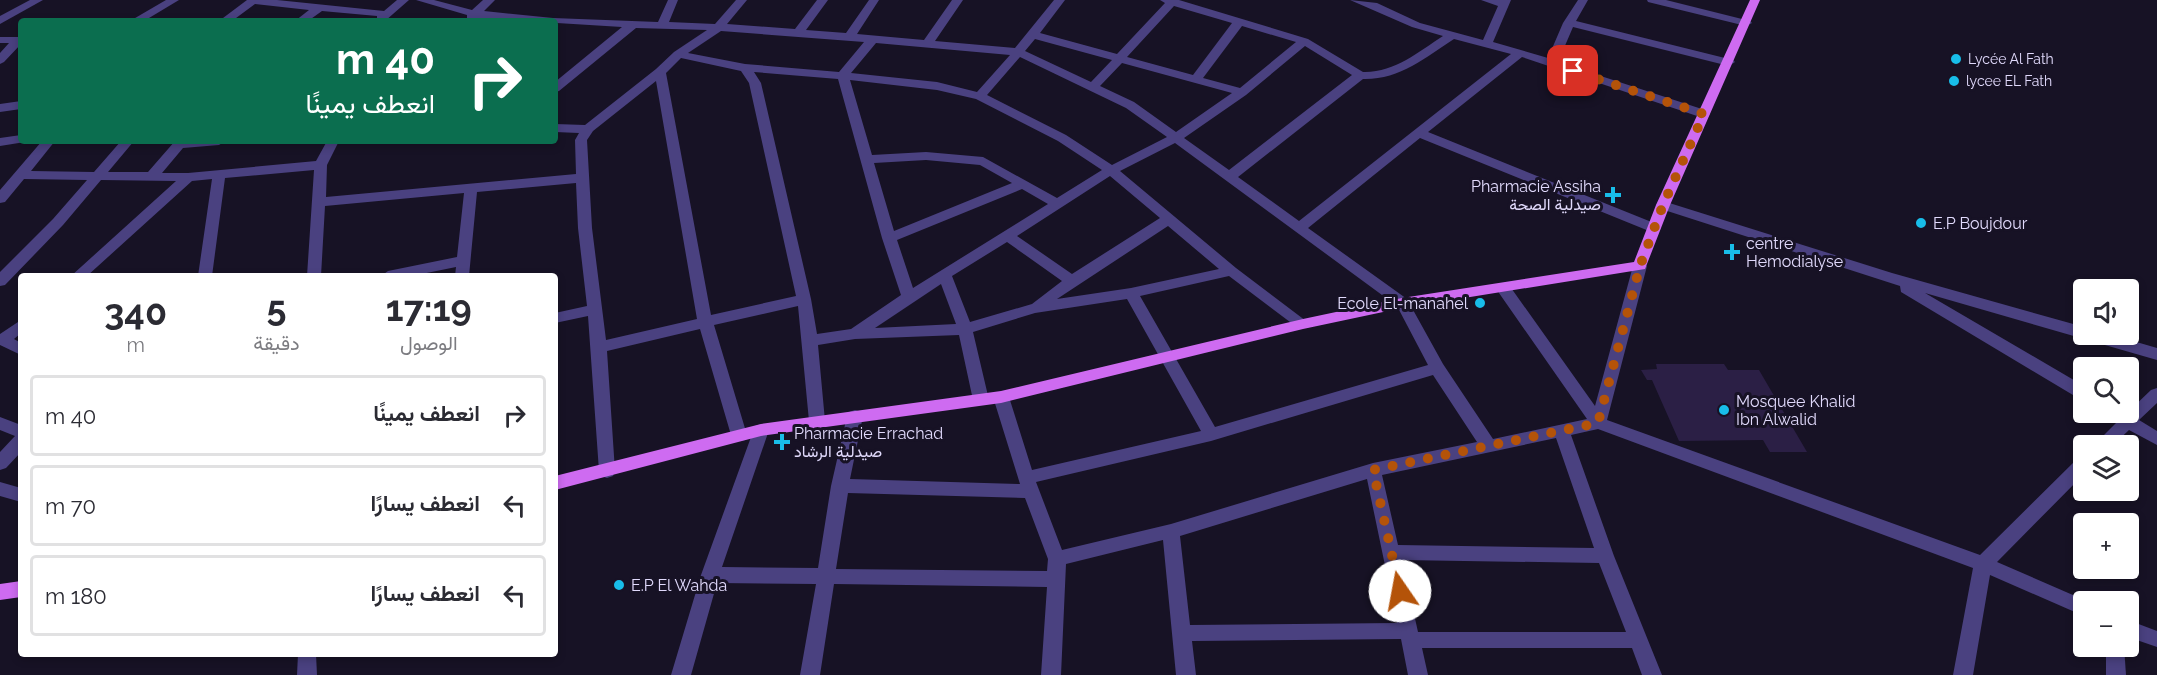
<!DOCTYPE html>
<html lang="ar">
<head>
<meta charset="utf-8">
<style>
  :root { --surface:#fff; --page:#f7f7f7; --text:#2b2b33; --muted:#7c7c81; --line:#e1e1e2 }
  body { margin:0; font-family:Raleway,Vazirmatn,sans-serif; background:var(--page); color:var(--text); direction:rtl; height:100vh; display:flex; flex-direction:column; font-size:22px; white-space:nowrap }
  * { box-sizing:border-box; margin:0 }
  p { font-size:20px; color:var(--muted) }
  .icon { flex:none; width:33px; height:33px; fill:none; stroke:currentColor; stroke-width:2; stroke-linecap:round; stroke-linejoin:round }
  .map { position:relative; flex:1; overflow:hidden; direction:ltr }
  .sheet { position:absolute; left:18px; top:273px; width:540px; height:384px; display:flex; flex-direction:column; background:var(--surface); border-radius:6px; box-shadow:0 3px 9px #0003; direction:rtl }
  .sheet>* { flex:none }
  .guide { position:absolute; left:18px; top:18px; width:540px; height:126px; border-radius:6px; box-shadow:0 3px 9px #0003; direction:rtl; background:#0b6e4f; color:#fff; overflow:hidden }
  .fabs { position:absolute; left:2073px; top:279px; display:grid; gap:12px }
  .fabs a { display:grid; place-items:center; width:66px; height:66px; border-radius:6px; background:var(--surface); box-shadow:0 3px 9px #0003; font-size:30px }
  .pin { position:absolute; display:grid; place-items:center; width:51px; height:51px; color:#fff; margin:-26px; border-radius:12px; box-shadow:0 3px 9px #0006 }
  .me { position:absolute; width:66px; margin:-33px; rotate:348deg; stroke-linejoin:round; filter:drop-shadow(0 0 4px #0008) }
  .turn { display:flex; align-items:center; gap:21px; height:126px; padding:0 24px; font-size:27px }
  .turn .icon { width:78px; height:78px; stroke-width:2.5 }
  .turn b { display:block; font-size:42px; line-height:51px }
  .eta { display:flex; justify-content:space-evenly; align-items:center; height:102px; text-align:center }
  .eta b { font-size:36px; font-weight:700; line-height:42px }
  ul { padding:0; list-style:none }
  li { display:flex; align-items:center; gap:18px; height:81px; margin:0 12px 9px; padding:0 12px; border:3px solid var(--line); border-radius:6px }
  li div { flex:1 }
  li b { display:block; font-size:22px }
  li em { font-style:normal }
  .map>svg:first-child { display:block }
  .building { fill:#2b1f45 }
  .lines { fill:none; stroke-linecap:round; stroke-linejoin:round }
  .minor { fill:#4a4180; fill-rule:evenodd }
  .major { fill:#ce6bf1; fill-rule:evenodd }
  .route { stroke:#b45309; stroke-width:10; stroke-dasharray:0 18 }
  .poi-dot { fill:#18bde9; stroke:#171225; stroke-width:2 }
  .labels { text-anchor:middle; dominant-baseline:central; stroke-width:6; stroke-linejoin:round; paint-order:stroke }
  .far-poi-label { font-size:14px; fill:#e1dafc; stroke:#171225; text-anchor:start }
  .poi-label { font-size:16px; fill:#e1dafc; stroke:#171225; text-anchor:start }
</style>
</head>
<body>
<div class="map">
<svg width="2157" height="675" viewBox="0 0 2157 675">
  <rect width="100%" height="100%" fill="#171225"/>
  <!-- building -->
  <path class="building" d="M1656 364H1724L1728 370H1759L1807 452H1770L1763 440 1679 441 1652 380H1647L1641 370 1657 369Z"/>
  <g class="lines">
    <!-- minor -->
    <g class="minor">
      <path d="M30 0H43L0 24V16Z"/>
      <path d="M166 0H179L144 21H130Z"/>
      <path d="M247 0H277L384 11 397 0H409L385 21H377V16L322 11 308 21H295L309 10 255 4 232 21H219Z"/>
      <path d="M416 0H434L472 10 483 0H495L484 11 553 18 658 22 668 0H678L669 22 715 24 736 0H747L727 24 795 29 817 0H828L806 30 846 33 869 0H879L857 34 924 40 952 0H963L935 41 1015 48 1054 0H1065L1040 33 1117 54 1165 3 1160 0H1179L1308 39 1363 72C1394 73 1418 52 1443 36L1412 27 1350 0 1377 3 1420 23 1483 40 1498 6 1481 0H1511L1493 42 1548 58 1563 23 1578 0H1588L1576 21 1733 60 1735 62 1729 66 1573 27 1558 62 1708 111 1710 114 1708 117H1700L1522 57 1428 132 1659 225 1661 228 1659 231H1649L1420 138 1308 228 1407 299 1443 364 1493 439 1587 419 1499 293 1497 289 1499 285H1509L1595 406 1633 266 1640 261 1647 266 1607 420 1980 555 2078 458 2084 457V474L1997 562 2089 602H2084V616L1990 575 1973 675H1953L1973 568 1598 429 1571 435 1614 556 1662 675H1642L1632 648H1422L1428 675H1408L1401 639 1192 641 1196 675H1176L1163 540 1066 564 1061 675H1041L1047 587 834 584 820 675H800L816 584 717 583 691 675H671L701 575 755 426 761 424 767 426 769 430 722 567 818 568 831 486 847 416 849 412 855 410 861 412 863 416 850 479 1020 484 993 397 995 393H1007L1009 397 1032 470 1201 431 1127 299 1035 313 973 332 989 400 987 404H975L973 400 959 335 855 339 818 345 825 421 823 425 817 427 811 425 809 421 798 306 714 325 747 435 745 440 739 441 733 440 731 435 700 329 607 351 615 471 613 476 607 478 601 476 599 471 588 316 555 323V313L587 306 578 228 576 183 477 192 469 276H455L456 267 412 276H381L388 271 457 257 464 193 325 206 321 276H307L314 170 225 178 212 276H198L212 179 192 181 87 276H71L176 181 101 180 63 225 5 285 0 286V272L53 219 87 180 24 179 5 202 0 203V190L42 141H55L31 171 94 172 121 141H134L108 172H148L175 141H225L219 145 183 148 162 173H188L316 161 327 141H339L327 165 326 197 576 174 575 140 579 133 555 132V124L585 125 656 69 674 52 707 30 636 28 559 91 555 92V82L622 27 477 18 467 19V15ZM1174 6 1232 23 1193 75 1127 57ZM1242 26 1296 42 1240 88 1203 78ZM721 31 864 42 839 72 745 64 688 53ZM1035 39 1112 60 1091 82 1025 51ZM1454 39 1511 54 1299 221 1238 177 1363 79C1399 80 1425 58 1454 39ZM876 43 1010 55 977 92 937 82 851 73ZM1305 46 1352 75 1229 170 1184 138 1246 95ZM1020 57 1126 108 1167 137 1112 165 1066 135 987 95ZM681 58 741 71 749 83 796 296 711 315 666 73ZM1122 63 1232 93 1176 132 1134 102 1100 86ZM754 72 838 79 882 238 901 295 851 329 817 334 811 299 761 83ZM850 80 937 90 976 99 1058 141 1102 170 1057 198 983 157 926 152 872 155ZM656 81 697 319 606 340 592 228 587 140 593 131ZM1175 143 1397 306 1428 365 1215 427 1140 296 1229 276 1298 328H1308L1310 324 1236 268 1120 171ZM926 160 980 165 1012 183 894 231 874 163ZM1110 176 1160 218 1072 274 1017 236ZM1022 189 1048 204 913 288 897 240ZM1168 226 1219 269 1131 288 1057 299ZM1007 242 1062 281 1032 304 970 322 952 276ZM941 284 956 324 875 328ZM1433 375 1477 442 1373 463 1171 524 1062 550 1036 482 1211 441ZM1556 438 1594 548 1398 545 1382 475ZM1367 479 1397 623 1190 625 1180 536ZM848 493 1025 498 1048 559 1047 571 836 569ZM1402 560 1599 563 1626 632H1418Z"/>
      <path d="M1647 0H1666L1750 21 1752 23 1746 26 1648 2Z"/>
      <path d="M0 37H21V44L4 62 0 64V53L9 43H0Z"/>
      <path d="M21 101V109L0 112V104Z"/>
      <path d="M21 135V141L25 142 0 146V138Z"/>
      <path d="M1663 201 1892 273 2084 327V334H2109L2157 348V360L1925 293 2084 386V400L2078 398 1901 292 1900 286 1658 208 1656 205 1658 202Z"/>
      <path d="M21 320V333L14 339 21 343V355L0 345V334Z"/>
      <path d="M2157 388V403L2139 420 2157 431V445L2129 430 2112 446H2093L2117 422 2106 412H2128L2151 390Z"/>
      <path d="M0 417 21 425V452L6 468 0 470V452L15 436 0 430Z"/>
      <path d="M0 482 21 488V502L0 496Z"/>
      <path d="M2128 620 2157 631V647L2128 637Z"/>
      <path d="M2106 646H2124L2126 675H2106Z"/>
      <path d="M298 654H316L317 675H297Z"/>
    </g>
    <!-- major -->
    <g class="major">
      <path d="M1750 0H1760L1670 205 1645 269 1402 308 1303 329 1001 403 761 436 555 490V476L761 424 1001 391 1303 319 1402 298 1634 262 1656 205Z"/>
      <path d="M21 581V597L0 600V584Z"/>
    </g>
  </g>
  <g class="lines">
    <!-- route -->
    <path class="route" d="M1400 591 1373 470 1598 423 1640 266 1663 205 1704 114 1573 71"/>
  </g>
  <!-- markers -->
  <g class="poi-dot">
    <circle cx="1956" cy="59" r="6"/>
    <circle cx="1954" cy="81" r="6"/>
    <path d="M1610 186h6v6h6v6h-6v6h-6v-6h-6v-6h6z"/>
    <circle cx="1921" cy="223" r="6"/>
    <path d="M1729 243h6v6h6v6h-6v6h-6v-6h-6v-6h6z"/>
    <circle cx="1480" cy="303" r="6"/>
    <circle cx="1724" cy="410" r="6"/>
    <path d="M779 433h6v6h6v6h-6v6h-6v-6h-6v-6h6z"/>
    <circle cx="619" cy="585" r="6"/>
  </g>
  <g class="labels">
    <!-- far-poi labels -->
    <g class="far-poi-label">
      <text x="1968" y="59">Lycée Al Fath</text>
      <text x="1966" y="81">lycee EL Fath</text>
    </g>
    <!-- poi labels -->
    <g class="poi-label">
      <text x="1601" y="186" text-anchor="end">Pharmacie Assiha<tspan x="1601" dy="18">صيدلية الصحة</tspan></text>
      <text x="1933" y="223">E.P Boujdour</text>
      <text x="1746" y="243">centre<tspan x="1746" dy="18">Hemodialyse</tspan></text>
      <text x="1468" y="303" text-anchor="end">Ecole El-manahel</text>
      <text x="1736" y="401">Mosquee Khalid<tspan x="1736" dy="18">Ibn Alwalid</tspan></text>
      <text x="794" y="433">Pharmacie Errachad<tspan x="794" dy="18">صيدلية الرشاد</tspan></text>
      <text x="631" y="585">E.P El Wahda</text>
    </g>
  </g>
</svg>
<div class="fabs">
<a><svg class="icon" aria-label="sound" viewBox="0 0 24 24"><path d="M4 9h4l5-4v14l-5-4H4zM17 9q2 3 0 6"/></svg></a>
<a><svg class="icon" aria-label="search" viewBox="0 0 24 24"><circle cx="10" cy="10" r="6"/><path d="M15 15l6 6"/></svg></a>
<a><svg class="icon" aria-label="layers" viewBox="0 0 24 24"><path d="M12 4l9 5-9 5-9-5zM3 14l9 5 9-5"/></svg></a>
<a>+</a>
<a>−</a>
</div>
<div class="pin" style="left:1573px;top:71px;background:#d93025"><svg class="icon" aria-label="arrive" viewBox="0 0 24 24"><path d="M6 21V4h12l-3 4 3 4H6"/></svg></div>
<svg class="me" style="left:1400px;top:591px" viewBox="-20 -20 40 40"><circle r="19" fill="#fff"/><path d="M0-13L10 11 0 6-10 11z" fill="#b45309"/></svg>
<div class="guide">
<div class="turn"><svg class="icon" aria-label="right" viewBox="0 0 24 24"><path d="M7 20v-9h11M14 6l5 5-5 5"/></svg><div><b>40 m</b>انعطف يمينًا</div></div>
</div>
<section class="sheet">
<div class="eta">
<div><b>17:19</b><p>الوصول</p></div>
<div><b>5</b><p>دقيقة</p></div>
<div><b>340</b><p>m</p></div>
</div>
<ul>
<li><svg class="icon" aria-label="right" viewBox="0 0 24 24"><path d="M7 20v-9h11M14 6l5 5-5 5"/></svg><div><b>انعطف يمينًا</b></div><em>40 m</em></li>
<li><svg class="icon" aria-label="left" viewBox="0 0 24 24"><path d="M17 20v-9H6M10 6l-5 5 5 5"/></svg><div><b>انعطف يسارًا</b></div><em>70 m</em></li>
<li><svg class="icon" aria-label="left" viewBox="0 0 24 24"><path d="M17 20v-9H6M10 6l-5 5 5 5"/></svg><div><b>انعطف يسارًا</b></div><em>180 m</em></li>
</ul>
</section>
</div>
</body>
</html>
